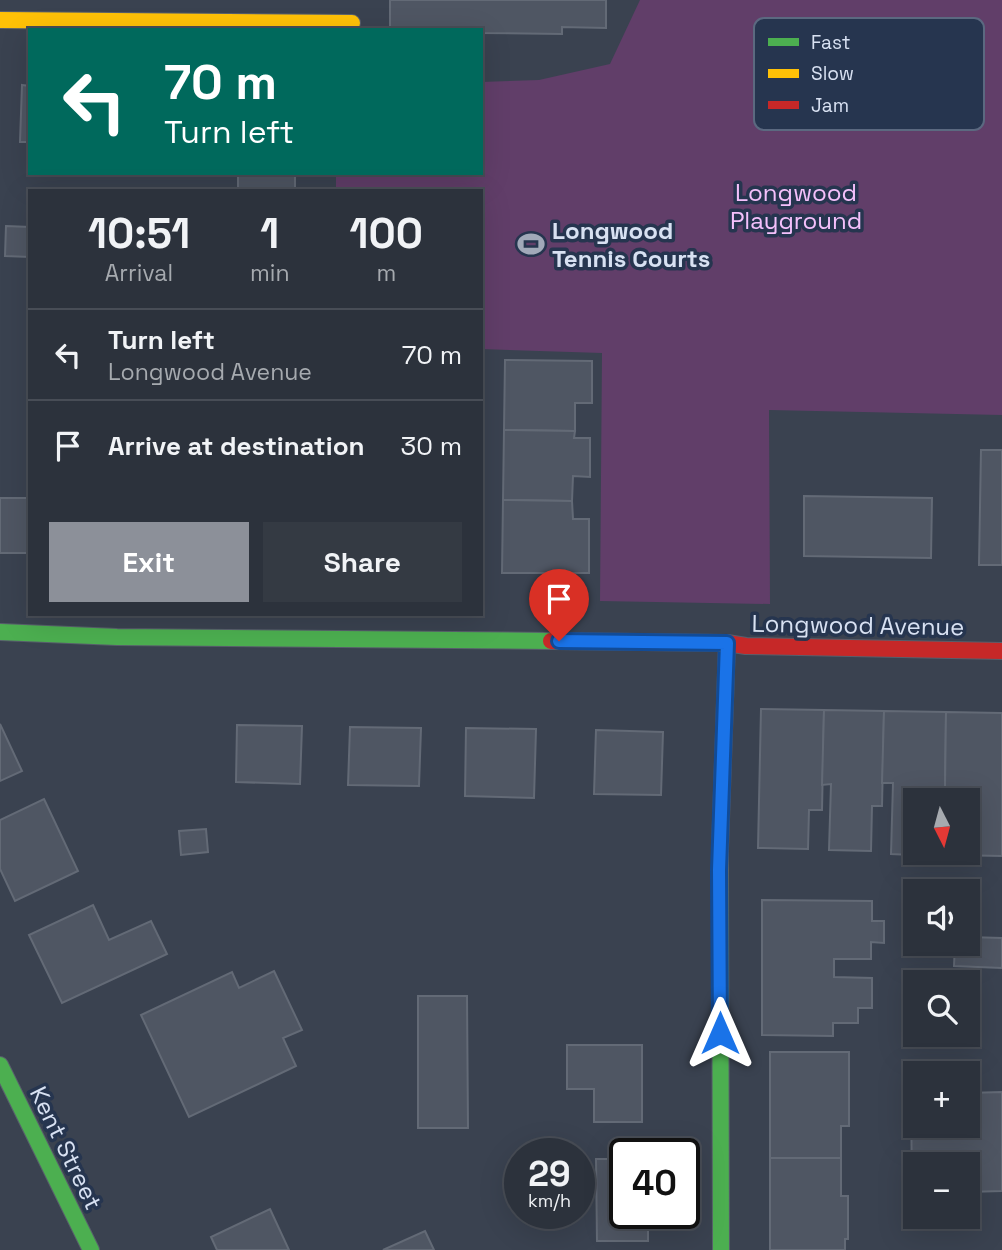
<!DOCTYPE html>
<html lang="en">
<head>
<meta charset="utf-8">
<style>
  :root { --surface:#2c323c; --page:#343a43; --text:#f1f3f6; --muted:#a6aaaf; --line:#484d56; --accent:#8c9099 }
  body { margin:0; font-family:"Space Grotesk",sans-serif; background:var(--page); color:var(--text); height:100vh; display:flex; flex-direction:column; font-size:26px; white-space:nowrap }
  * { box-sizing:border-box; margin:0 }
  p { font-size:23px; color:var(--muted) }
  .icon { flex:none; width:38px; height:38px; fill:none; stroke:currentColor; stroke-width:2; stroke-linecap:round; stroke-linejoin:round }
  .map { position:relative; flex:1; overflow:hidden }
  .sheet { position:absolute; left:28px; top:189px; width:455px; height:427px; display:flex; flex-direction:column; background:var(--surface); border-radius:0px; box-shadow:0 7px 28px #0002,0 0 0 2px var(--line) }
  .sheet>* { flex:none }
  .banner { position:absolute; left:28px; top:28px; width:455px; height:147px; border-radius:0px; box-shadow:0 7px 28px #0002,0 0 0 2px var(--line); background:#00695c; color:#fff; overflow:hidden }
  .needle { width:46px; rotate:174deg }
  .controls { position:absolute; left:903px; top:788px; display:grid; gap:14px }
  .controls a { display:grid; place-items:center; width:77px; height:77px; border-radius:0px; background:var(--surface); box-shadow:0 7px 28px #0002,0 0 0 2px var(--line); font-size:35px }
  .speed { position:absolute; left:504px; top:1138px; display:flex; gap:14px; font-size:35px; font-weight:700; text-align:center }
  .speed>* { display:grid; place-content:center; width:91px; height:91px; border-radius:50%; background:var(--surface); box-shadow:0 7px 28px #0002,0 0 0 2px var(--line); line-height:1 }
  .speed small { font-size:18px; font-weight:400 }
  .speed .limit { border:4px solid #111; border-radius:10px; background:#fff; color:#111 }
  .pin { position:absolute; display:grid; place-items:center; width:60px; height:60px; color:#fff; margin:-72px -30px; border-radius:50% 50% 50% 0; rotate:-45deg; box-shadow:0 0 7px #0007 }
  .pin .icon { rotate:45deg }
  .me { position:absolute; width:77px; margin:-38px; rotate:0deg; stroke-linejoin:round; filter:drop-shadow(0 0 5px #0008) }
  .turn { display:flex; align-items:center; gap:24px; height:147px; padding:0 21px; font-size:32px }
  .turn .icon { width:91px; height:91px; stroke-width:2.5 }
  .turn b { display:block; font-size:49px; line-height:60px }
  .eta { display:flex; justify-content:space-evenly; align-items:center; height:119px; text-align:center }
  .eta b { font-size:42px; font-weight:600; line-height:49px }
  .action { display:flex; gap:14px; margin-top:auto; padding:14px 21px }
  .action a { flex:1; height:80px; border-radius:0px; background:var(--accent); color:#fff; font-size:28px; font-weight:600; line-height:80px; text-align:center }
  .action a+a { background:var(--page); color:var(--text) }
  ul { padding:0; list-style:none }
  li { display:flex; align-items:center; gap:21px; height:91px; padding:0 21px; border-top:2px solid var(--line) }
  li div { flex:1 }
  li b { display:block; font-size:26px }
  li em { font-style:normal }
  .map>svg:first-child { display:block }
  .green { fill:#613e69 }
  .building { fill:#4f5663; stroke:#636a76; stroke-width:2 }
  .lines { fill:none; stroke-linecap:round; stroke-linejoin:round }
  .fast-casing { stroke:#585f6c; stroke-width:18 }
  .slow-casing { stroke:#585f6c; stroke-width:18 }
  .jam-casing { stroke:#585f6c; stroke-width:18 }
  .fast { stroke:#4caf50; stroke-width:16 }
  .slow { stroke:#ffc107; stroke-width:16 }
  .jam { stroke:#c62828; stroke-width:16 }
  .route-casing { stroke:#114b97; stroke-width:18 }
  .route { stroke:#1a73e8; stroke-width:12 }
  .labels { text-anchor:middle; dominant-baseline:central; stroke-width:7; stroke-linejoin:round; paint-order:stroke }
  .park-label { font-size:24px; fill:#f4c0fb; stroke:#26354f }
  .poi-label { font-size:24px; font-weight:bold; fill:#d8e1f2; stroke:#26354f; text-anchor:start }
  .street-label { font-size:24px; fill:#d8e1f2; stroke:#26354f }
  .key { fill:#26354f; stroke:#5b6980; stroke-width:2 }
  .key-label { font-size:19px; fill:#d8e1f2 }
</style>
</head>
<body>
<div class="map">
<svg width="1002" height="1250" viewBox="0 0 1002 1250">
  <rect width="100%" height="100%" fill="#3a4250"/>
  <!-- green -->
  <path class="green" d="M640 0H1002V415L769 410 770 604 600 601 602 353 481 349V191H336V173H481V82L539 80 610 64Z"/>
  <!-- building -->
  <g class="building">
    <path d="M390 0H606V28L562 27V34L481 33V30L464 28 390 27Z"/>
    <path d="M22 85 30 86V142H20Z"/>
    <rect x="238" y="173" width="57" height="18"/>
    <path d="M6 226 30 227V257L5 256Z"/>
    <path d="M505 360 592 361V403H575V431L504 430Z"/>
    <path d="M504 430 575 431 574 438H590V477L573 476 572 501 503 500Z"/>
    <path d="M981 450H1002V565H979Z"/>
    <path d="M804 496 932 498 931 558 804 556Z"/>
    <rect x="0" y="498" width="30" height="55"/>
    <path d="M503 500 572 501 573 519H589V573H502Z"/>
    <path d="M761 709 824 710 822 810H809L808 849 758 848Z"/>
    <path d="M824 710 884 711 882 806H872L871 851 829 850 831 784 822 785Z"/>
    <path d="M884 711 946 712 945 787H935L934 800H915V846H911V855L891 854 893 783H882Z"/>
    <path d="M946 712 1002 713V856L953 855 954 852H968V800H954L955 787H945Z"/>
    <path d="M0 724 22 771 0 781Z"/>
    <path d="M237 725 302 726 300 784 236 782Z"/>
    <path d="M350 727 421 728 419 786 348 785Z"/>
    <path d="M466 728 536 729 534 798 465 796Z"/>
    <path d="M596 730 663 732 661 795 594 794Z"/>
    <path d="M44 799 78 871 15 901 0 869V820Z"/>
    <path d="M206 829 208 852 181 855 179 831Z"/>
    <path d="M762 900 872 901V921H884V943L871 942V959H834V977L872 978V1008H858V1023H833V1036L762 1035Z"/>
    <path d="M93 905 109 940 151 921 167 954 62 1003 29 935Z"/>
    <path d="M968 937 1002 938V968L954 966 955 943H968Z"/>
    <path d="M274 971 302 1030 283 1038 296 1066 189 1117 141 1015 232 972 239 988Z"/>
    <path d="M418 996H467L468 1128H418Z"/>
    <path d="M567 1045H642V1122H594V1089H567Z"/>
    <path d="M770 1052H849V1126H841V1158H770Z"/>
    <path d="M1002 1092V1191L968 1192V1164H915V1192L912 1193 911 1094H915V1125H968V1093Z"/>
    <path d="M770 1158H841V1196H848V1239H845V1250H770Z"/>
    <path d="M596 1159H625V1213H648V1241H597Z"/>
    <path d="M270 1209 289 1250H217L211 1237Z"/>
    <path d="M425 1231 434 1250H383Z"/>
  </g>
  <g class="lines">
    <!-- fast casing -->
    <g class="fast-casing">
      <g id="fast">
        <path d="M0 632 117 637 551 641"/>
        <path d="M720 849 721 1250"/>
        <path d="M0 1065 91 1250"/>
      </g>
    </g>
    <!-- slow casing -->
    <g class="slow-casing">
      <g id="slow">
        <path d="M0 20 352 23"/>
        <path d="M720 849 727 643"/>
      </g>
    </g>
    <!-- jam casing -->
    <g class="jam-casing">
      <path id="jam" d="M551 641 727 643 746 646 1002 651"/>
    </g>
    <!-- fast -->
    <use href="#fast" class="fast"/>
    <!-- slow -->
    <use href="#slow" class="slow"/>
    <!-- jam -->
    <use href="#jam" class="jam"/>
  </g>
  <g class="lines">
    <!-- route casing -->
    <g class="route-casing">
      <path id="route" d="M559 641 727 643 719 870 720 1033"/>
    </g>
    <!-- route -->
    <use href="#route" class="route"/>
  </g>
  <!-- icons -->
  <defs>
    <g id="stadium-bare" transform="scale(2.1)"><path d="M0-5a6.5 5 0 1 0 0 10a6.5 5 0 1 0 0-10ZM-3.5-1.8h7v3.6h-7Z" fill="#a1a9b9" stroke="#26354f" stroke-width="2.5" paint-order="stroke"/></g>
  </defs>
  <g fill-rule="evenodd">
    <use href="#stadium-bare" x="531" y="244"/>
  </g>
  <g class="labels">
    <!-- park labels -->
    <g class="park-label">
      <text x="796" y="192">Longwood<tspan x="796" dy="28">Playground</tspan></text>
    </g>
    <!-- poi labels -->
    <g class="poi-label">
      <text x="552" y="230">Longwood<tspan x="552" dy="28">Tennis Courts</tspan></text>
    </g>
    <!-- street labels -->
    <g class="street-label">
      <text transform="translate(858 625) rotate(1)">Longwood Avenue</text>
      <text transform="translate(66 1148) rotate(64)">Kent Street</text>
    </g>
  </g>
  <!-- legend -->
  <rect x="754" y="18" width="230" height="112" rx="10" class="key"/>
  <rect x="768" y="38" width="31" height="8" fill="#4caf50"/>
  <rect x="768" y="69" width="31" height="9" fill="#ffc107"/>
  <rect x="768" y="101" width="31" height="8" fill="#c62828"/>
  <g class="key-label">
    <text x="811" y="49">Fast</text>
    <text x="811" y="80">Slow</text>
    <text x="811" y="112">Jam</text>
  </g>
</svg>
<div class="controls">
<a><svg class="needle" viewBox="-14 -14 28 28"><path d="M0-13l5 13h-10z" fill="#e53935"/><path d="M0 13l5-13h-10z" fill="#a6aaaf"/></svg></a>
<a><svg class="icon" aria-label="sound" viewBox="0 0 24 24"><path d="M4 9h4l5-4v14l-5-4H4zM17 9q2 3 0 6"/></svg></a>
<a><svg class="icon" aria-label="search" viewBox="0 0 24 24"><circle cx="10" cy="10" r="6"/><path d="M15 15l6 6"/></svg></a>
<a>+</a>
<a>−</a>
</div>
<div class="speed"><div>29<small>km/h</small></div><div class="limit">40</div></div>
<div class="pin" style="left:559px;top:641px;background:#d93025"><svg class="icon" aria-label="arrive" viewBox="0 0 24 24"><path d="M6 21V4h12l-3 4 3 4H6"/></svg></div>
<svg class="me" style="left:720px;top:1033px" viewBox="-20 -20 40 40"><path d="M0-17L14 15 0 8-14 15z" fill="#1a73e8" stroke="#fff" stroke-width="4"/></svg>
<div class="banner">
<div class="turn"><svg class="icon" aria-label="left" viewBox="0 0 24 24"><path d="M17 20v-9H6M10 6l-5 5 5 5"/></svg><div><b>70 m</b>Turn left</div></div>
</div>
<section class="sheet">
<div class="eta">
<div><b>10:51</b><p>Arrival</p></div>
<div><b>1</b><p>min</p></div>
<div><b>100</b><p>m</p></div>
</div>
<ul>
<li><svg class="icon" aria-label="left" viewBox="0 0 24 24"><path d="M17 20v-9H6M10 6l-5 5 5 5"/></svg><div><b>Turn left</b><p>Longwood Avenue</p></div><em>70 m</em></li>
<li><svg class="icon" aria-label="arrive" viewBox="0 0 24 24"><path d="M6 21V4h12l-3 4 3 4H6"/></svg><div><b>Arrive at destination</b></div><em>30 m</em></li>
</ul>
<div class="action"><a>Exit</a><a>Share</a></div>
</section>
</div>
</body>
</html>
